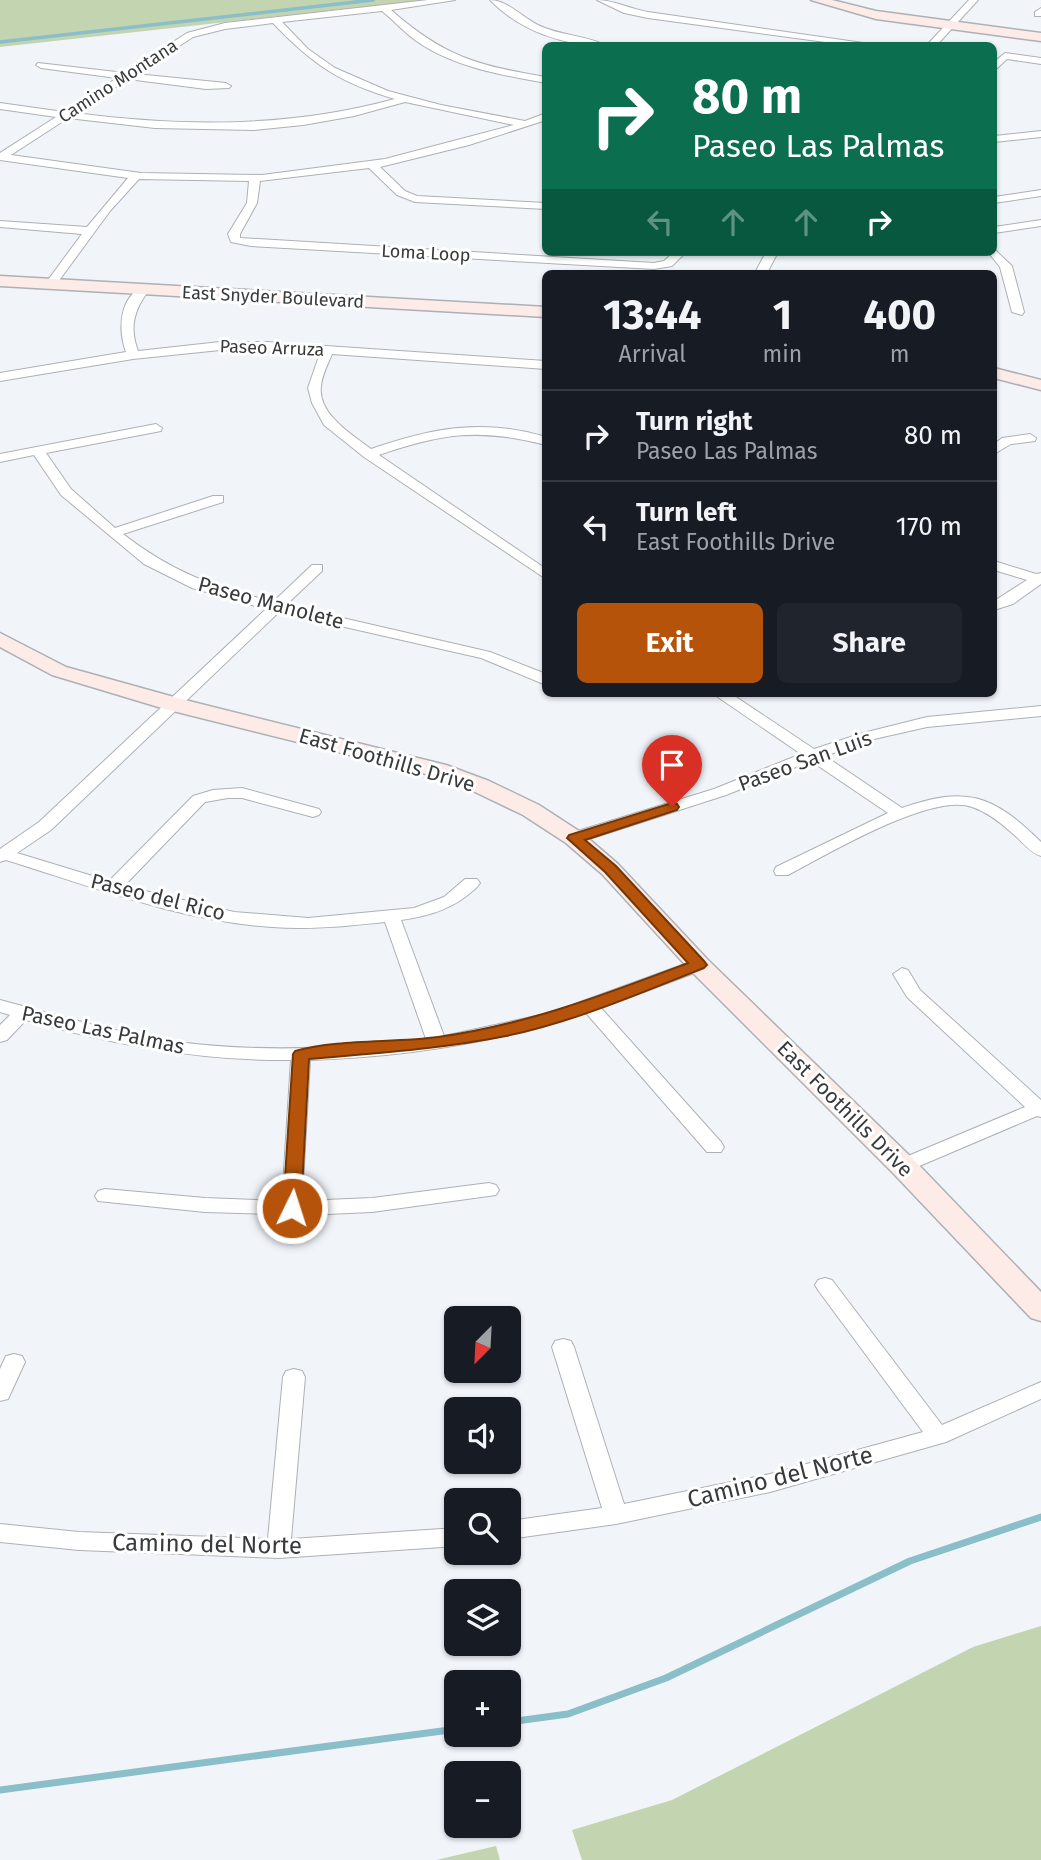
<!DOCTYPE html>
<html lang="en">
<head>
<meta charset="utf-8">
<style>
  :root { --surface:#171b24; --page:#20242c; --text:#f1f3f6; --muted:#9ea1a6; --line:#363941; --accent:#b45309 }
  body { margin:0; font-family:"Fira Sans",sans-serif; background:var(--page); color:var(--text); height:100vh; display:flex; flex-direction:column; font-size:26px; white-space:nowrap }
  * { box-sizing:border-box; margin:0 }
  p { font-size:23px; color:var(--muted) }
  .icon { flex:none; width:38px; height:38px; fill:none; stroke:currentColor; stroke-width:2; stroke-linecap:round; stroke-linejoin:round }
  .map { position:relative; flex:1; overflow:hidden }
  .side { position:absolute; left:542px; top:270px; width:455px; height:427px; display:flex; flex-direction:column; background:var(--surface); border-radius:10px; box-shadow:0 2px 5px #0004 }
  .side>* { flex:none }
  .guide { position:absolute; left:542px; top:42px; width:455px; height:214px; border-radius:10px; box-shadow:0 2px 5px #0004; background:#0b6e4f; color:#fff; overflow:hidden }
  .needle { width:46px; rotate:204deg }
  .controls { position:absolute; left:444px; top:1306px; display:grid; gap:14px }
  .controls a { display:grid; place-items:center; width:77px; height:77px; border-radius:10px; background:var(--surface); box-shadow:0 2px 5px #0004; font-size:35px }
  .pin { position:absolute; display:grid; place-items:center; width:60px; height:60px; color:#fff; margin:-72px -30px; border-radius:50% 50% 50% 0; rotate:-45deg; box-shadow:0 0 7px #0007 }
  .pin .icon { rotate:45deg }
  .me { position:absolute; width:77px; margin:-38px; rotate:4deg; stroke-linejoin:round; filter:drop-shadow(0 0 5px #0008) }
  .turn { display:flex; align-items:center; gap:24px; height:147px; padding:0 35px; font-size:32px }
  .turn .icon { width:91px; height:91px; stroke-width:2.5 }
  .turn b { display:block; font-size:49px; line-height:60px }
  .lanes { display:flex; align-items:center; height:66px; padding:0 35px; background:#0003; justify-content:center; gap:35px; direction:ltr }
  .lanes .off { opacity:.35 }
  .eta { display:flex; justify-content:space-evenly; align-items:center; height:119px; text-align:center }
  .eta b { font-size:42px; font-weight:700; line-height:49px }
  .action { display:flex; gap:14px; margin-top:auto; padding:14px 35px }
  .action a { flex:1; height:80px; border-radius:10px; background:var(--accent); color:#fff; font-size:28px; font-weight:700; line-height:80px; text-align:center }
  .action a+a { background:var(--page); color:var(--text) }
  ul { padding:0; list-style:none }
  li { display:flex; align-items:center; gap:21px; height:91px; padding:0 35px; border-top:2px solid var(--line) }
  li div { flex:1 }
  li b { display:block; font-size:26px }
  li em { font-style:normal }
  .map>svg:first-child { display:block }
  .green { fill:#c3d4b1 }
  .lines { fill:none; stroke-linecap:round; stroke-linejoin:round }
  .stream-far1 { stroke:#8abec8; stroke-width:3.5 }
  .stream { stroke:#8abec8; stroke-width:7 }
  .street-casing { stroke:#adb0b5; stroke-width:2 }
  .secondary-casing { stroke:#adb0b5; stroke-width:3 }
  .street { fill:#fff; fill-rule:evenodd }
  .secondary { fill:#fcebe7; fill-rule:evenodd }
  .route { fill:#b45309; stroke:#753606; stroke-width:2 }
  .labels { text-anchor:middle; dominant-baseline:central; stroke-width:6; stroke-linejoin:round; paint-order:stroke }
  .far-street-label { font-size:18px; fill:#383a3c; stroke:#fff }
  .street-label { font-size:21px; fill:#383a3c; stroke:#fff }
  .near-street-label { font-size:24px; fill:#383a3c; stroke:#fff }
</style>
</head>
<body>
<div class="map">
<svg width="1041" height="1860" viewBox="0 0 1041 1860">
  <rect width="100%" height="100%" fill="#f1f5fa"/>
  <!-- green -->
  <g class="green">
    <path d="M0 0H426L0 47Z"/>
    <path d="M1041 1626V1860H582L572 1830 672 1800 973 1647Z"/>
    <path d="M496 1846 500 1860H436Z"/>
  </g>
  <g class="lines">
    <!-- stream-far1 -->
    <path class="stream-far1" d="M0 42 373 0"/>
    <!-- stream -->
    <g class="stream">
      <path d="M509 1722 568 1714 666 1678 910 1561 1041 1517"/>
      <path d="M0 1790 457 1729"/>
    </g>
    <!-- street casing -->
    <g class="street-casing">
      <g id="street">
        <path d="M428 0H455L391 10C443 56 478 66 546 77V83C502 75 452 67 415 40 403 31 393 20 382 11L282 22 308 49 335 68 388 91 441 105 525 121 546 113V120L469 145 380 167 405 191 417 196 546 203V209L415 202 397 195 369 168 260 181 257 203 240 234V238L654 263 664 261 674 252H686L672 266 654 269 251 246 231 242 228 234 247 203 249 181 139 179 110 211 55 286 51 287 45 284 82 234 0 227V221L87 227 128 178 0 160V153L56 117 0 109V103L64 112 117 78 41 68 36 65 38 63 125 73 187 33 225 23ZM273 23C312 64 340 83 395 99 288 128 184 127 75 113L128 79 206 89 229 88 231 86 226 83 136 74 193 37 225 29ZM405 102 514 125 385 159 262 175 141 173 11 155 68 118 155 128 254 130 303 125 354 116Z"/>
        <path d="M490 0C507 0 522 17 538 25 560 36 587 35 607 46 564 46 520 31 490 0Z"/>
        <path d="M597 0C614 0 630 9 648 12L884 46H855L648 18 624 13Z"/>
        <path d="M969 0H978L936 46H926Z"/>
        <path d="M1041 8V16H1035V12Z"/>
        <path d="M1005 53 1041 58V64L1007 59 994 71V62Z"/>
        <path d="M1041 131V137L994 142V136Z"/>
        <path d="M1041 190V196L994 203V197Z"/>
        <path d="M1041 220V226L994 233V227Z"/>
        <path d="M994 249 1012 266 1024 312 1022 315 1012 312 1000 267 988 252H994Z"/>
        <path d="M766 252H778L767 273H755Z"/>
        <path d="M143 287 149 290C134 310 129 327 138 351L220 342H267L546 361V369L332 354C328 364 322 375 321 386 317 414 353 435 371 449 432 428 482 418 546 437V445C480 428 443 433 379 455L546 569V579L364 457 324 425 312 403 308 388 320 353 220 350 133 359 0 381V373L126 352C118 331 119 297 143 287Z"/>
        <path d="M156 424 162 428 161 431 46 453 71 489 115 528 213 496H223V502L123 534C175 574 211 585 273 602L312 565H322V571L286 605 490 652 546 674V685L481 658 279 612 51 830 17 853 109 881 193 796 213 790 242 788 319 809 321 812 319 815 313 817 242 798H228L205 802 124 886 234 912 308 918 414 908 444 897 465 879H477L480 883 477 887C455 908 431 916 401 920L444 1036 550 1013 693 961H705L708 965 705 969 601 1008 721 1142 724 1147 721 1152H707L586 1013C496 1043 404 1057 310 1060L302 1201 372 1198 489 1183 496 1185 499 1190 496 1195 372 1212 305 1215 205 1212 98 1201 95 1196 98 1191 105 1189 205 1198 282 1201 291 1060C201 1061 113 1045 26 1020L7 1040 0 1042V1025L10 1015 0 1012V1000C57 1015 113 1032 171 1041 256 1053 342 1049 426 1039L385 922C347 926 309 930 272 927 181 921 93 887 6 860L0 862V849L39 822 266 609 192 588 144 564 61 495 34 455 0 462V454Z"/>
        <path d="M1030 434 1036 438 1035 441 1011 444 994 454V444L1002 438Z"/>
        <path d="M994 561 1036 574 1041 573V584L1013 604 994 610V601L1027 580 994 570Z"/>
        <path d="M712 693H730L814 749 863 733 927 717 1041 706V716L927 727 874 739 825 756 902 808C967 785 993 795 1041 842V856C1030 853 1021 840 1012 833 1000 822 987 812 972 807 932 792 826 855 788 875H776L774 871 776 867 888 813 811 761 726 795 580 842H568L566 838 568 834 714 789 801 754Z"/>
        <path d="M902 968 908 970 920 990 1041 1100V1117L1037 1116 903 1173 896 1171 893 1166 896 1161 1025 1107 907 997 893 974Z"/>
        <path d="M825 1278 832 1280 942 1425 1041 1382V1399L946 1442 770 1492 616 1524 509 1539V1521L602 1508 552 1347 555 1341 563 1339 571 1341 574 1347 624 1504 770 1474 923 1432 818 1290 815 1285 818 1280Z"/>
        <path d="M14 1354 22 1356 25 1362 8 1399 0 1401V1369L6 1356Z"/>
        <path d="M294 1369 302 1371 305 1377 291 1539 457 1528V1546L279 1558 79 1550 0 1542V1524L79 1532 268 1539 283 1377 286 1371Z"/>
      </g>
    </g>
    <!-- secondary casing -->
    <g class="secondary-casing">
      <g id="secondary">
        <path d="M811 0H832L876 11 1041 33V41L876 19Z"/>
        <path d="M0 276 546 307V317L0 286Z"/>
        <path d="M994 368 1041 380V390L994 378Z"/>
        <path d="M0 633 66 667 181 699 446 765 489 781 539 805 582 833 618 864 708 960 913 1159 1041 1292V1321L1031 1318 893 1173 690 970 602 874 566 843 523 815 473 791 430 775 165 709 52 675 0 647Z"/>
      </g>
    </g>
    <!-- street -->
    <use href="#street" class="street"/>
    <!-- secondary -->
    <use href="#secondary" class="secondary"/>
  </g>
  <!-- route -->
  <path class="route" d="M672 803 677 804 679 807 677 810 585 840 616 866 704 961 707 965 704 968C640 993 574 1022 506 1036 441 1049 375 1053 309 1059L301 1208 298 1212H285L283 1208 293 1054 295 1051C337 1039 394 1043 438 1037 526 1025 606 994 688 963L605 872 567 838 569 835Z"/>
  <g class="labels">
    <!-- far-street labels -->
    <g class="far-street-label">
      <text transform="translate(118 81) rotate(-33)">Camino Montana</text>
      <text transform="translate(426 253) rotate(3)">Loma Loop</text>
      <text transform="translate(273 297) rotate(3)">East Snyder Boulevard</text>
      <text transform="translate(272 348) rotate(2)">Paseo Arruza</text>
    </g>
    <!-- street labels -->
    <g class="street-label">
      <text transform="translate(271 603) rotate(15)">Paseo Manolete</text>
      <text transform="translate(387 760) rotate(16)">East Foothills Drive</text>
      <text transform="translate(805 761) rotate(-20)">Paseo San Luis</text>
      <text transform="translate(158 897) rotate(14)">Paseo del Rico</text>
      <text transform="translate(103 1030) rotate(12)">Paseo Las Palmas</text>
      <text transform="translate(845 1109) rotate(45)">East Foothills Drive</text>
    </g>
    <!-- near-street labels -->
    <g class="near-street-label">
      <text transform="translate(780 1477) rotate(-14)">Camino del Norte</text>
      <text transform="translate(207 1544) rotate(1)">Camino del Norte</text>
    </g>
  </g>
</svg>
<div class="controls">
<a><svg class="needle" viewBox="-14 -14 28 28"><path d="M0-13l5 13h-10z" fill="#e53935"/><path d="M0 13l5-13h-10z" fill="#9ea1a6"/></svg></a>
<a><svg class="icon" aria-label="sound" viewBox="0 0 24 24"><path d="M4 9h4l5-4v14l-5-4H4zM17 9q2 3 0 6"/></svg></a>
<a><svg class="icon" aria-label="search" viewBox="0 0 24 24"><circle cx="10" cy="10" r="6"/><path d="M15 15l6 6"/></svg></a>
<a><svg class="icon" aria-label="layers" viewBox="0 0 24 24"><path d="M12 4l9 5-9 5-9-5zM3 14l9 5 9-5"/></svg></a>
<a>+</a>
<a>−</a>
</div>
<div class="pin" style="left:672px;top:807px;background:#d93025"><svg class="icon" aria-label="arrive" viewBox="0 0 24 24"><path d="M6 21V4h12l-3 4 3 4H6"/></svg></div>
<svg class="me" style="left:292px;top:1208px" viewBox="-20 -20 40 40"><circle r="17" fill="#b45309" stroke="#fff" stroke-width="3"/><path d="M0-11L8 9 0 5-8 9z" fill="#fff"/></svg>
<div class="guide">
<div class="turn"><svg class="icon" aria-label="right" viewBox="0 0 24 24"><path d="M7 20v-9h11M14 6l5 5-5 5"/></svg><div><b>80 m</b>Paseo Las Palmas</div></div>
<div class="lanes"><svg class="icon off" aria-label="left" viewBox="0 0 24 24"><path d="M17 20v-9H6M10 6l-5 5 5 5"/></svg><svg class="icon off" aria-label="ahead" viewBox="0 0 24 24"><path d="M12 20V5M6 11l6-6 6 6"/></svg><svg class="icon off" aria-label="ahead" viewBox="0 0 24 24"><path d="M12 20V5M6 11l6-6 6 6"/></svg><svg class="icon" aria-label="right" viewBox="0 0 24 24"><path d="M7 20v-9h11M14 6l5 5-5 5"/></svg></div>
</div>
<section class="side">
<div class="eta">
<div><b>13:44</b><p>Arrival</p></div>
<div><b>1</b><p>min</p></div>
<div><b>400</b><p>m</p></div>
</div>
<ul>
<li><svg class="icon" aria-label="right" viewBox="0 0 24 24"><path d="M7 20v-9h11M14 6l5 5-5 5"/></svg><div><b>Turn right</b><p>Paseo Las Palmas</p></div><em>80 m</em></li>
<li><svg class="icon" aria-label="left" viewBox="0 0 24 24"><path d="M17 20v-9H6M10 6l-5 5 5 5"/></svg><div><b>Turn left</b><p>East Foothills Drive</p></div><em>170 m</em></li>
</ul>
<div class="action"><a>Exit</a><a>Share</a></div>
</section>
</div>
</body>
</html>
